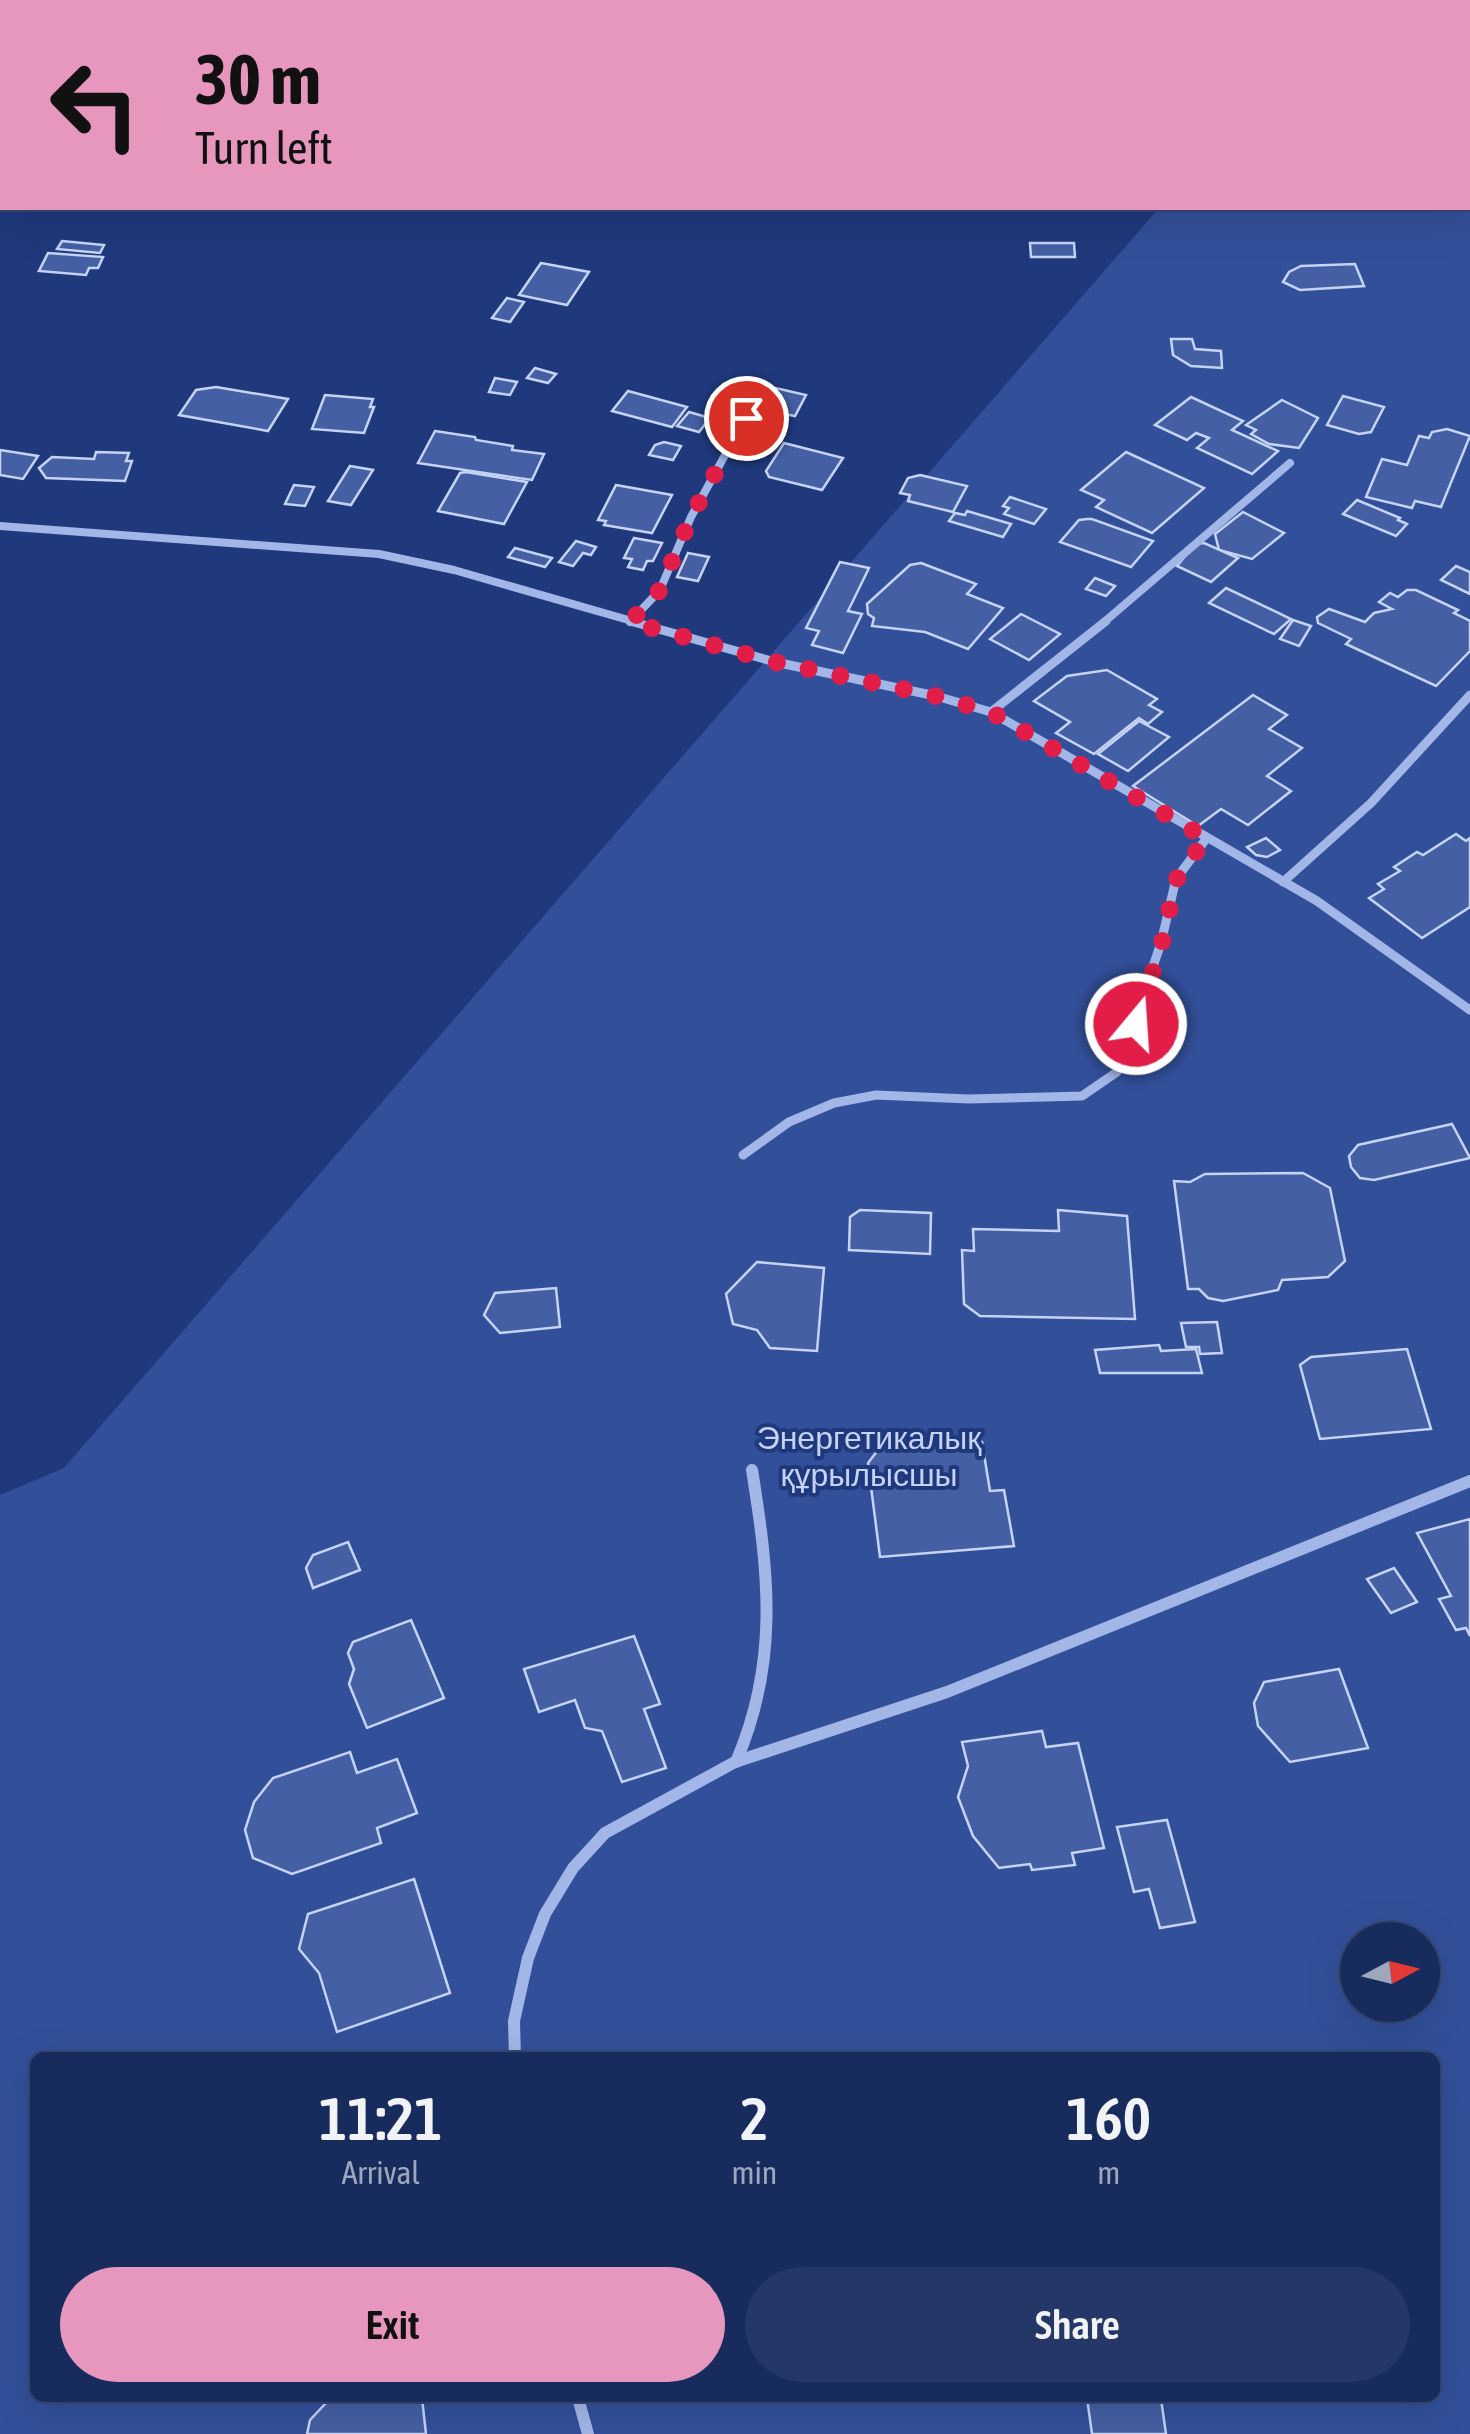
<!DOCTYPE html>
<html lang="en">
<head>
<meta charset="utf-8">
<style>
  :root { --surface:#172b5d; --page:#243766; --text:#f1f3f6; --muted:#9ea7bc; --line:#364772; --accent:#e797bd }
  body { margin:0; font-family:"Asap Condensed",sans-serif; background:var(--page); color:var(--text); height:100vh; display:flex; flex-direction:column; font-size:38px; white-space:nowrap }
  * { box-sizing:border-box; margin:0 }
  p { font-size:32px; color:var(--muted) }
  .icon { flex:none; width:55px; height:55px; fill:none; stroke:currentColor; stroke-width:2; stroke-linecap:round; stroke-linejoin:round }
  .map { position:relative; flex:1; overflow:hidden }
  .side { position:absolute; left:30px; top:2052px; width:1410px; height:350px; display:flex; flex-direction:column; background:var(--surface); border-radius:15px; box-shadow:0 10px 40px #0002,0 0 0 2px var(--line) }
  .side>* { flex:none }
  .banner { position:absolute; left:0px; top:0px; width:1470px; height:210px; box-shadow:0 10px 40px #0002,0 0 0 2px var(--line); background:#e797bd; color:#111; overflow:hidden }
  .needle { width:65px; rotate:83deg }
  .buttons { position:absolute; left:1340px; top:1922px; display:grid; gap:20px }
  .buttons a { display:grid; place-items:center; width:100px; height:100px; border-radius:50%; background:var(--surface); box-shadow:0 10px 40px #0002,0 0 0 2px var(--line); font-size:50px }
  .pin { position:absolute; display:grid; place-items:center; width:85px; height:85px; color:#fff; margin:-42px; border:5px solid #fff; border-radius:50%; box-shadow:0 2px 10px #0007 }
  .me { position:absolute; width:110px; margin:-55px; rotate:18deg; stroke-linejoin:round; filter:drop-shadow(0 0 8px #0008) }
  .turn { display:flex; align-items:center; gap:35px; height:210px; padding:0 30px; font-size:45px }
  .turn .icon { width:130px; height:130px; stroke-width:2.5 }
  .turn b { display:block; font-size:70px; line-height:85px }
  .eta { display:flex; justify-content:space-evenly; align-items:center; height:170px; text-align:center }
  .eta b { font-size:60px; font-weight:600; line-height:70px }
  .button { display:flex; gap:20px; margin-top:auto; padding:20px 30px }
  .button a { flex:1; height:115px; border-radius:60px; background:var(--accent); color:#111; font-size:40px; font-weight:600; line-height:115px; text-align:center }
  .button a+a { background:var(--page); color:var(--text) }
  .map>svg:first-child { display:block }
  .green { fill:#32509a; fill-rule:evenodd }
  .building { fill:#445fa3; stroke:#c5d3f5; stroke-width:2.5 }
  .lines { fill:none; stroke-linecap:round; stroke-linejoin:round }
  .street-far2 { stroke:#a2b6e7; stroke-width:8 }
  .street-far1 { stroke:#a2b6e7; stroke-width:9 }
  .street { stroke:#a2b6e7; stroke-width:12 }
  .route { stroke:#e11d48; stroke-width:18; stroke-dasharray:0 32.4 }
  .labels { text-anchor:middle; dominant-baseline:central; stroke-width:8; stroke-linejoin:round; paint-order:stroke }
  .park-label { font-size:32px; fill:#c5d3f5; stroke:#1f397c }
</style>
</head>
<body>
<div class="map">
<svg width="1470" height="2434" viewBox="0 0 1470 2434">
  <rect width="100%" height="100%" fill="#1f397c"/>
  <!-- green -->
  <path class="green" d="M1339 0H1470V2434H0V1495L64 1468 1159 208H1468V2H1337ZM1358 1940H1422V2005H1358ZM35 2058H1435V2398H35Z"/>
  <!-- building -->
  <g class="building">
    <path d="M62 241 104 245 100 253 57 249Z"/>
    <path d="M1030 243H1074L1075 257H1031Z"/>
    <path d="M48 253 103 257 98 268H89L86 275 39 271Z"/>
    <path d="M541 263 589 272 567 305 519 295Z"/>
    <path d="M1355 264 1364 286 1300 290 1283 282 1289 272 1301 266Z"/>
    <path d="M507 298 524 302 510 322 492 318Z"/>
    <path d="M1171 339H1192L1195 349 1221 351 1222 368 1191 366 1173 355Z"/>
    <path d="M535 368 556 374 548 383 527 378Z"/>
    <path d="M495 378 517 382 510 395 489 392Z"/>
    <path d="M216 387 288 399 268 431 179 415 196 390Z"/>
    <path d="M771 387 806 395 795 416 758 409Z"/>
    <path d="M628 391 687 407 672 427 612 411Z"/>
    <path d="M325 395 373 399 370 407H374L364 433 312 429Z"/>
    <path d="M1343 396 1384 407 1371 432 1359 434 1327 425Z"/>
    <path d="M1191 397 1243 421 1232 430 1278 451 1252 474 1197 448 1209 438 1196 433 1187 440 1155 425Z"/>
    <path d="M1282 400 1318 418 1299 448 1269 444 1251 434 1256 430 1246 425Z"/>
    <path d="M689 412 710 418 699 432 677 426Z"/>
    <path d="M1447 429 1470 436 1441 507 1415 501 1412 508 1366 497 1382 459 1407 465 1419 436 1429 438 1432 432Z"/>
    <path d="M435 431 475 437 476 440 513 446 512 450 544 454 532 480 418 463Z"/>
    <path d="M664 442 681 446 673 460 649 455 655 445Z"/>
    <path d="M784 443 843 458 822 490 769 477 766 471Z"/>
    <path d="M0 450 38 456 23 479 0 475Z"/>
    <path d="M96 452 129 453 126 461H132L125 481 46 478 39 468 52 457 94 459Z"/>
    <path d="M1126 452 1204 488 1152 533 1096 507 1104 500 1081 490Z"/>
    <path d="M350 466 373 470 351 505 328 501Z"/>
    <path d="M466 472 527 482 504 524 438 511 460 473Z"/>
    <path d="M920 475 967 486 953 512 908 501 910 495 900 493 908 478Z"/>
    <path d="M294 485 314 487 305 506 285 504Z"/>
    <path d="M616 485 672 495 652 533 604 525 606 521 598 520Z"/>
    <path d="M1010 497 1046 509 1034 524 1004 514 1009 508 1003 506Z"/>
    <path d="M1357 500 1400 518 1398 520 1407 524 1396 536 1343 514Z"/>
    <path d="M967 511 1011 524 1003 537 949 521 955 513 965 515Z"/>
    <path d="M1243 512 1284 533 1252 559 1219 550 1215 534Z"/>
    <path d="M1087 519H1092L1153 541 1131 567 1060 542 1079 520Z"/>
    <path d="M634 538 662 543 653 561H647L643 570 628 567 632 559 624 558Z"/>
    <path d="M576 541 596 547 591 555 583 553 573 566 559 562Z"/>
    <path d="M1204 543 1238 558 1211 582 1177 566 1195 544Z"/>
    <path d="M515 548 552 558 545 567 508 557Z"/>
    <path d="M688 553 709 557 698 581 677 577Z"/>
    <path d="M840 562 869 568 848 611 862 614 843 653 812 645 819 631 806 628Z"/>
    <path d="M921 563 976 584 967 594 1003 608 968 649 925 632 872 626 874 618 868 614 867 604 910 565Z"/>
    <path d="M1456 566 1470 572V594L1441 580Z"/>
    <path d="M1095 578 1115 586 1106 596 1086 589Z"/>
    <path d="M1226 588 1291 619 1274 634 1209 603Z"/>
    <path d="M1407 590H1416L1458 610 1454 613 1470 621V651L1436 686 1346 644 1351 639 1318 623 1317 617 1329 609 1365 622 1374 613 1392 609 1379 602 1390 593 1398 597Z"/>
    <path d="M1021 614 1060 634 1029 660 990 639Z"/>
    <path d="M1293 620 1311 626 1299 646 1280 639Z"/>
    <path d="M1107 670 1157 699 1149 705 1162 712 1148 724 1139 718 1094 754 1056 733 1070 722 1034 701 1067 676Z"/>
    <path d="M1253 695 1287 715 1269 729 1302 748 1267 776 1291 791 1248 825 1221 809 1198 826 1133 786Z"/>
    <path d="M1139 721 1169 737 1128 771 1098 754Z"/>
    <path d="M1456 834 1466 841 1470 838V907L1422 938 1369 898 1384 889 1378 884 1400 871 1394 867 1417 852 1423 855Z"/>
    <path d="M1266 838 1280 850 1267 857 1256 855 1247 847Z"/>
    <path d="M1452 1124 1470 1158 1374 1180 1360 1178 1351 1167 1349 1156 1358 1145Z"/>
    <path d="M1303 1173 1330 1188 1345 1261 1328 1277 1282 1280 1278 1290 1223 1301 1208 1298 1199 1289H1188L1174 1181 1190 1182 1205 1174Z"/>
    <path d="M860 1210 931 1213 930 1254 849 1250 850 1217Z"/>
    <path d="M1058 1210 1127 1216 1135 1319 980 1316 964 1304 962 1250 974 1251 973 1229 1059 1231Z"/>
    <path d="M757 1262 824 1268 817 1351 770 1348 757 1330 733 1324 726 1294Z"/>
    <path d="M556 1288 560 1327 500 1333 484 1315 495 1293Z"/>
    <path d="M1217 1322 1222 1353 1200 1354 1199 1347H1186L1181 1323Z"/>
    <path d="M1159 1345 1161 1351 1196 1349 1202 1373H1100L1095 1350Z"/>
    <path d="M1407 1349 1431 1429 1320 1439 1300 1365 1311 1357Z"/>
    <path d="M982 1442 990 1491 1004 1490 1014 1546 880 1557 868 1463 878 1450Z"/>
    <path d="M1470 1519V1636L1466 1628 1456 1630 1439 1599 1451 1596 1417 1533Z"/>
    <path d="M348 1542 360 1570 313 1588 306 1568 313 1555Z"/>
    <path d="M1394 1568 1417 1602 1391 1613 1367 1579Z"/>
    <path d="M411 1620 444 1698 367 1728 349 1684 354 1669 348 1653 353 1642Z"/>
    <path d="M634 1636 660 1704 644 1709 666 1768 622 1782 602 1731 585 1728 575 1700 539 1712 524 1669Z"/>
    <path d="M1339 1669 1368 1748 1290 1762 1258 1726 1254 1703 1264 1682Z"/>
    <path d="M1042 1731 1046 1747 1078 1743 1104 1848 1072 1853 1075 1865 1032 1870 1030 1864 999 1868 973 1836 958 1797 968 1766 962 1742Z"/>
    <path d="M350 1752 357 1773 397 1759 417 1813 377 1828 381 1843 292 1874 253 1858 245 1830 254 1802 273 1778Z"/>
    <path d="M1167 1820 1195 1922 1160 1928 1149 1889 1134 1892 1117 1827Z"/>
    <path d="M414 1879 450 1993 337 2032 319 1973 299 1949 308 1914Z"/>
    <path d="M351 2398H422L426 2434H307L310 2420 327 2402Z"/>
    <path d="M1087 2398H1189L1161 2399 1166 2434H1092Z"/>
  </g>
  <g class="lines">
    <!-- street-far2 -->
    <g class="street-far2">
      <path d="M127 2 142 0"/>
      <path d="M0 526 379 554 454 570 639 623"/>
      <path d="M630 622 660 590 691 517 746 417"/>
      <path d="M1103 623 1290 463"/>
    </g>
    <!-- street-far1 -->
    <g class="street-far1">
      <path d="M630 621 775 662 936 696 991 712 1317 901 1470 1010"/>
      <path d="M991 712 1106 621"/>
      <path d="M1283 882 1371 803 1470 695"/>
      <path d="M743 1155 789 1122 834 1103 876 1095 969 1099 1082 1096 1117 1072 1161 943 1176 879 1206 839"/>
    </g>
    <!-- street -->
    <g class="street">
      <path d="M736 1762C779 1662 769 1575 752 1470"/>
      <path d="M515 2058 514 2021 528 1958 545 1914 573 1868 605 1833 735 1762 947 1692 1470 1481"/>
      <path d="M578 2398 588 2434"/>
    </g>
  </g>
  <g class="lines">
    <!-- route -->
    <path class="route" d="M746 418 691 517 660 590 630 622 775 662 936 696 991 712 1206 838 1176 880 1162 943 1136 1024"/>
  </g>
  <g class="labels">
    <!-- park labels -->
    <g class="park-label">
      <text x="869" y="1437">Энергетикалық<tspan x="869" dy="37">құрылысшы</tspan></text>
    </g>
  </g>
</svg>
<div class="buttons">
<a><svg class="needle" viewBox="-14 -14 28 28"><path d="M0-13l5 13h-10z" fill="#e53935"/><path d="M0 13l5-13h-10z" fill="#9ea7bc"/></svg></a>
</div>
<div class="pin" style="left:746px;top:418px;background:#d93025"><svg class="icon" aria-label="arrive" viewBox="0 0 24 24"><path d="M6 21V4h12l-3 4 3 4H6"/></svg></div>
<svg class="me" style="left:1136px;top:1024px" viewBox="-20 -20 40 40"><circle r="17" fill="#e11d48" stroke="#fff" stroke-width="3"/><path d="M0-11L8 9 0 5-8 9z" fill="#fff"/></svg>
<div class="banner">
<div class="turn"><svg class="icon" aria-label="left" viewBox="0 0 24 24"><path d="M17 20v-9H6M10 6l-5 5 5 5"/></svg><div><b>30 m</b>Turn left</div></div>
</div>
<section class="side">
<div class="eta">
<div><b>11:21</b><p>Arrival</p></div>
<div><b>2</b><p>min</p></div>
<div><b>160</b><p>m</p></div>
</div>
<div class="button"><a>Exit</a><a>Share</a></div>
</section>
</div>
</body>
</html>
